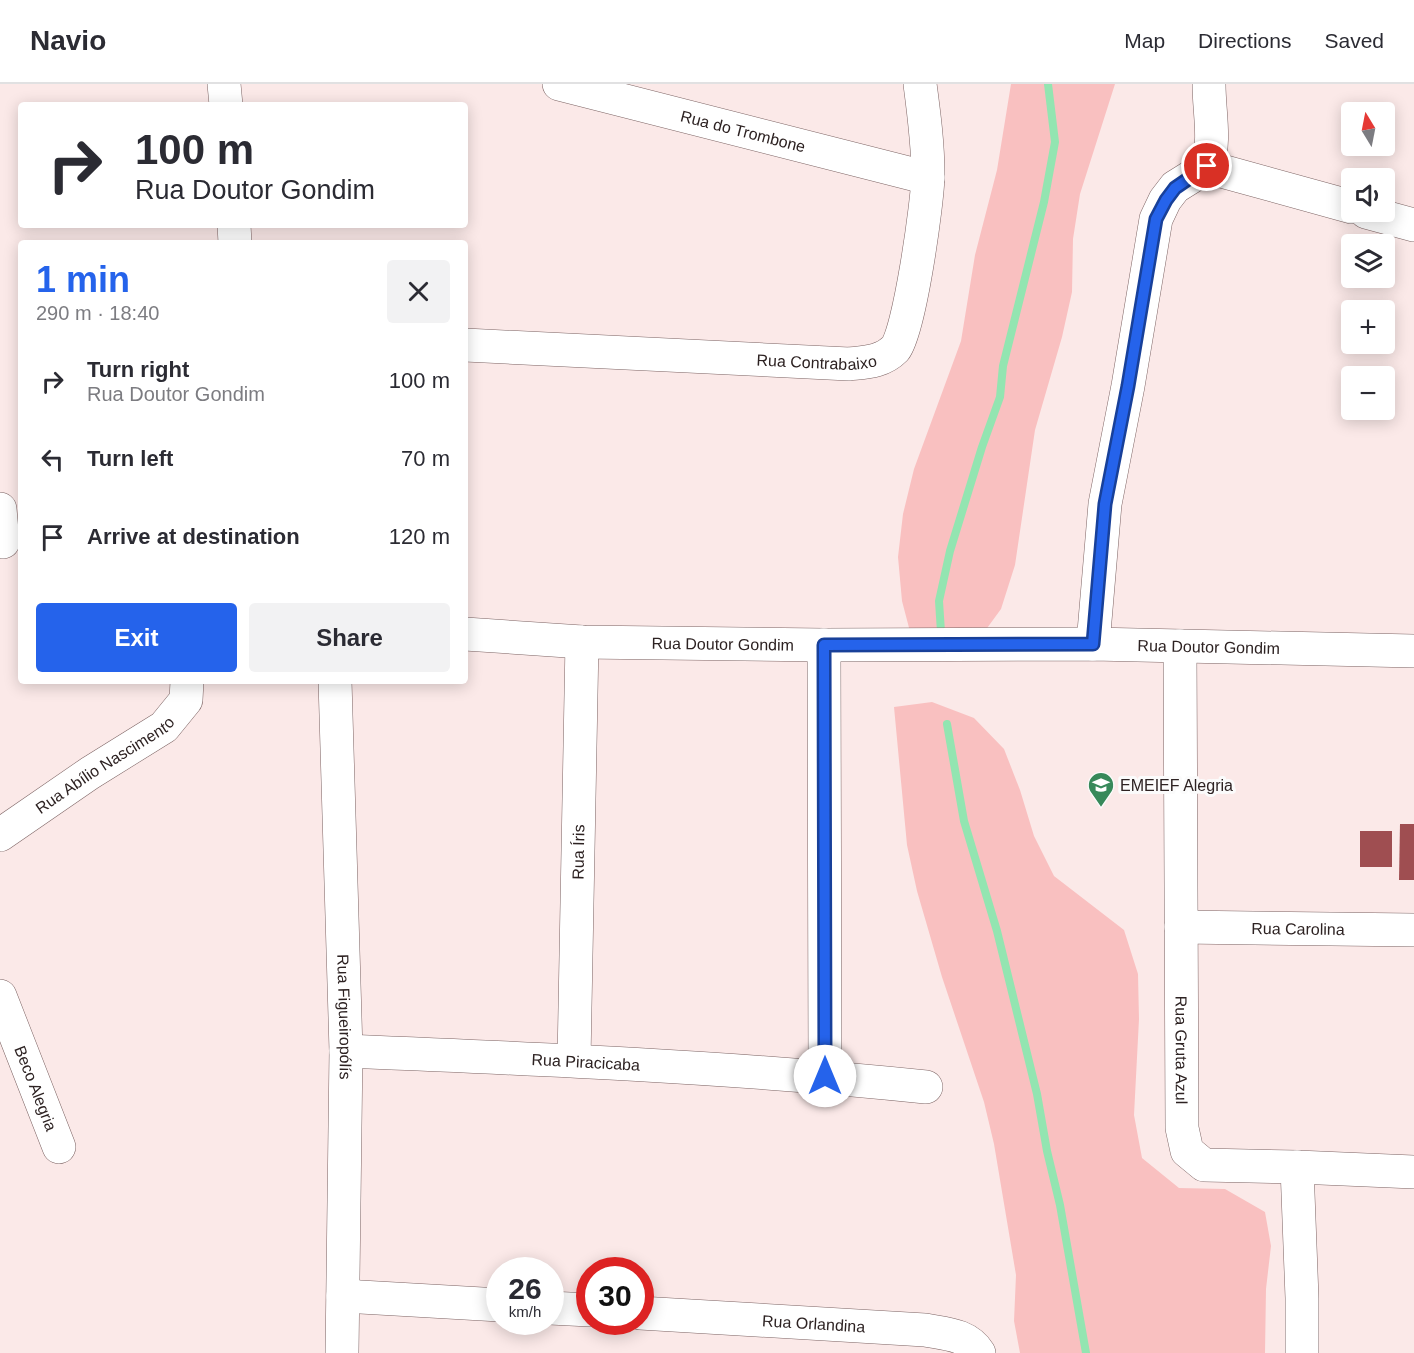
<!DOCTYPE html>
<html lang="en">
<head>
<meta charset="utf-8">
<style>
  :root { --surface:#fff; --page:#f2f2f3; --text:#2b2b33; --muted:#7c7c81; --line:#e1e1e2; --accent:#2563eb }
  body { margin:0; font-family:Helvetica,sans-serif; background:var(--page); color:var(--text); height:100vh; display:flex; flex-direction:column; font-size:22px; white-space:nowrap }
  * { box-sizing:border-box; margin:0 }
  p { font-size:20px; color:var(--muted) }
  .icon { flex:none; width:33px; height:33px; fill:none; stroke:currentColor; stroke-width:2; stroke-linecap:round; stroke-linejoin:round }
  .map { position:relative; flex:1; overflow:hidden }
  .sheet { position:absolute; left:18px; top:156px; width:450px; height:444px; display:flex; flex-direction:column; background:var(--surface); border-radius:6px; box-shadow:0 3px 15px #0003 }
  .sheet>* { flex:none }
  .top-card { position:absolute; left:18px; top:18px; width:450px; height:126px; border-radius:6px; box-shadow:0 3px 15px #0003; background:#fff; color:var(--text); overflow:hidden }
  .needle { width:39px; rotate:350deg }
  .buttons { position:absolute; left:1341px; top:18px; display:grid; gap:12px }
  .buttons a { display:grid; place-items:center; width:54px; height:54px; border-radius:6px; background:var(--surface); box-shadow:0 3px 15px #0003; font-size:30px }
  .speed { position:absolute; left:486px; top:1173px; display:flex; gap:12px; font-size:30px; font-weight:700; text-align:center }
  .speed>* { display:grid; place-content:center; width:78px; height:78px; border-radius:50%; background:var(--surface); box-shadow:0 3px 15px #0003; line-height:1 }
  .speed small { font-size:15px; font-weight:400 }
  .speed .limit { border:9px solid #d22; background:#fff; color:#111 }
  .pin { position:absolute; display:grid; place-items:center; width:51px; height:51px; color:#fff; margin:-26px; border:3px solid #fff; border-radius:50%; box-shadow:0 2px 6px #0007 }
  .me { position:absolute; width:66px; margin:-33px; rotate:0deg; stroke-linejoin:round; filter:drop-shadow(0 0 4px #0008) }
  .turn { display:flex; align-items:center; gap:21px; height:126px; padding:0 18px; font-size:27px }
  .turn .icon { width:78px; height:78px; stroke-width:2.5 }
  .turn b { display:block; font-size:42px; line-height:51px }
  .round { display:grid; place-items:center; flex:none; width:63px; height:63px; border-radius:6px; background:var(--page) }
  .summary { display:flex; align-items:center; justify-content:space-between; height:102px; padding:0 18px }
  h1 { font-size:36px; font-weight:600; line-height:45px; color:var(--accent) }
  .cta { display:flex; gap:12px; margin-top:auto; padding:12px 18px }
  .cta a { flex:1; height:69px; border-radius:6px; background:var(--accent); color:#fff; font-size:24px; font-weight:600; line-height:69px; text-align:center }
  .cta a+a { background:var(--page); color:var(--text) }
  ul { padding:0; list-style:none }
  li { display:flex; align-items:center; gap:18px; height:78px; padding:0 18px }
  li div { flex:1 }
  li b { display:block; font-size:22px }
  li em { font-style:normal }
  header { display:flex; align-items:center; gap:36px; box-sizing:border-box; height:84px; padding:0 30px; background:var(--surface); border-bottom:2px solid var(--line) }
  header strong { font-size:28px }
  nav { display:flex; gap:33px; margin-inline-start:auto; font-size:21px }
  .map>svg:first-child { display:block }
  .green { fill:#f9c0c0 }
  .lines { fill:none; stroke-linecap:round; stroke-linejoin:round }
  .stream { stroke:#93e5b1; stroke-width:8 }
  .building { fill:#9f4e51 }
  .minor-casing { stroke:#7d6464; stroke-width:34 }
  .minor { stroke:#fff; stroke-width:33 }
  .route-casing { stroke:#184099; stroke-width:15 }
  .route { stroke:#2563eb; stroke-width:10 }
  .labels { text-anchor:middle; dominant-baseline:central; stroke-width:6; stroke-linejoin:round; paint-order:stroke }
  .street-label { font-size:16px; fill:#2d2222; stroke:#fbfbfb }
  .poi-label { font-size:16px; fill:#2d2222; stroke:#fbfbfb; text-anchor:start }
</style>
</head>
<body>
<header>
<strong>Navio</strong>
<nav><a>Map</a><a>Directions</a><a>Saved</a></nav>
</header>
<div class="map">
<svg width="1414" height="1269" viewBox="0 0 1414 1269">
  <rect width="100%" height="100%" fill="#fbe9e8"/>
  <!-- green -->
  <g class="green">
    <path d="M1011 0H1115L1080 110 1073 155 1072 208 1062 253 1035 346 1015 481 1001 525 974 562 913 559 902 517 898 473 903 430 914 385 961 257 975 171 997 86Z"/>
    <path d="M932 618 974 634 1004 665 1020 706 1034 752 1054 792 1124 846 1138 890 1139 935 1134 1031 1142 1074 1179 1104 1225 1105 1265 1128 1271 1162 1266 1205 1265 1269H1020L1014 1237 1016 1191 994 1060 984 1018 942 893 917 807 907 761 894 623Z"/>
  </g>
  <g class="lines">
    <!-- stream -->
    <g class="stream">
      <path d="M941 548 939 517 950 467 982 363 1000 313 1003 282 1044 118 1055 58 1048 0"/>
      <path d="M947 640 964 737 997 847 1037 1010 1047 1067 1060 1121 1086 1269"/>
    </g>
  </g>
  <!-- building -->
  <g class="building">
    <path d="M1400 740H1414V796H1399Z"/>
    <rect x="1360" y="747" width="32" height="36"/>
  </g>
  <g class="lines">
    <!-- minor casing -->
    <g class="minor-casing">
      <g id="minor">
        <path d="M224 0 226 21"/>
        <path id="s1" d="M559 0 928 94"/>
        <path d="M1207 83C1216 55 1209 29 1209 0"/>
        <path d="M1366 128 1414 141"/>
        <path d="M234 141 235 159"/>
        <path id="s2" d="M465 261 849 280C867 278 882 278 895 265 909 251 928 116 928 91 928 60 924 30 920 0"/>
        <path d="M0 425 3 458"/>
        <path id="s3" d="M465 550 582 558 824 561 1093 560 1414 567"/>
        <path d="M1093 560 1105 420 1128 302 1156 135 1165 116 1175 103 1207 83 1352 123"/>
        <path d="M824 561 825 992"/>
        <path id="s4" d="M1180 562 1182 1044 1187 1067 1204 1081 1297 1083 1302 1214V1269"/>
        <path id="s5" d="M335 597 346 967 342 1269"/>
        <path id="s6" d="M0 751 90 689 164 643 186 616 187 597"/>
        <path id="s7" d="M1181 843 1414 846"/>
        <path id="s8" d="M0 912 59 1063"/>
        <path id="s9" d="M346 967C540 975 734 983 926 1003"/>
        <path id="s10" d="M574 976 582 558"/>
        <path d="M1297 1083 1414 1088"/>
        <path d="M343 1212 500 1221"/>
        <path d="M550 1224 590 1226"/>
        <path id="s11" d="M640 1229 925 1246C946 1250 967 1250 979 1269"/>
      </g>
    </g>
    <!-- minor -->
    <use href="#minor" class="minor"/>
  </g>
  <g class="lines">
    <!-- route casing -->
    <g class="route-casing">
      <path id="route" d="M825 992 824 561 1093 560 1105 420 1128 302 1156 135 1166 116 1175 104 1207 82"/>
    </g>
    <!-- route -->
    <use href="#route" class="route"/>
  </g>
  <!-- icons -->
  <defs>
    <g id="school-pin" transform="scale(1.35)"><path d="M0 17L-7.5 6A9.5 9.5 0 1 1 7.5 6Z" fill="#37895a" stroke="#fbfbfb"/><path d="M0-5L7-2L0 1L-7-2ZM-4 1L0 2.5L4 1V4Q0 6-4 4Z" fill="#fff"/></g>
  </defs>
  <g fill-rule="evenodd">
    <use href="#school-pin" x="1101" y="701"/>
  </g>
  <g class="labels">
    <!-- street labels -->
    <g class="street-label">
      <text stroke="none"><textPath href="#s1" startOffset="190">Rua do Trombone</textPath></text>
      <text stroke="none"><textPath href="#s2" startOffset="352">Rua Contrabaixo</textPath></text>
      <text stroke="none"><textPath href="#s3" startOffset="258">Rua Doutor Gondim</textPath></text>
      <text stroke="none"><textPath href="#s3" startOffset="744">Rua Doutor Gondim</textPath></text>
      <text stroke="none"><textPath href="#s6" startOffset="126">Rua Abílio Nascimento</textPath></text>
      <text stroke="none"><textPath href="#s10" startOffset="208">Rua Íris</textPath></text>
      <text stroke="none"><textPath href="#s7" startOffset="117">Rua Carolina</textPath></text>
      <text stroke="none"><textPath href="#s5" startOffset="336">Rua Figueiropólís</textPath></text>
      <text stroke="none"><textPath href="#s4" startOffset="404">Rua Gruta Azul</textPath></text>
      <text stroke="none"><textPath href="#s9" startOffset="240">Rua Piracicaba</textPath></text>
      <text stroke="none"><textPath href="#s8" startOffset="99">Beco Alegria</textPath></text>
      <text stroke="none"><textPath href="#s11" startOffset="174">Rua Orlandina</textPath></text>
    </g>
    <!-- poi labels -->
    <g class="poi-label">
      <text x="1120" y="701">EMEIEF Alegria</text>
    </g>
  </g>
</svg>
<div class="buttons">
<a><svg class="needle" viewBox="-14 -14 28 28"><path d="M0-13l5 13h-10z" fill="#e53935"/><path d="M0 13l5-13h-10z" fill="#7c7c81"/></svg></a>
<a><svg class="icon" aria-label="sound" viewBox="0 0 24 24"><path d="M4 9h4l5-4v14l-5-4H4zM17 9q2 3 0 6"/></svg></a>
<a><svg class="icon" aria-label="layers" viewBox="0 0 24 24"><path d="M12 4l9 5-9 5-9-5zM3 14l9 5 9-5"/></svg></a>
<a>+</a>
<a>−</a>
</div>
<div class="speed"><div>26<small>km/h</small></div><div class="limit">30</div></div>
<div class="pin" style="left:1207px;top:82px;background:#d93025"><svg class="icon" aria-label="arrive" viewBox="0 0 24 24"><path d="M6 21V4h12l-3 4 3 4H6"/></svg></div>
<svg class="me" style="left:825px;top:992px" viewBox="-20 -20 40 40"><circle r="19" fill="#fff"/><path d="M0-13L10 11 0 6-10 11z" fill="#2563eb"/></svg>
<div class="top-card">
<div class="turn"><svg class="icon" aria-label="right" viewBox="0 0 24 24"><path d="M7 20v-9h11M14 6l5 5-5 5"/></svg><div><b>100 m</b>Rua Doutor Gondim</div></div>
</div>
<section class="sheet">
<div class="summary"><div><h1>1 min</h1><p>290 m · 18:40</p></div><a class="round"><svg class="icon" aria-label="close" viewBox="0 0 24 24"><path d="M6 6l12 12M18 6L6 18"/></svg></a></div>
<ul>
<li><svg class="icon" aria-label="right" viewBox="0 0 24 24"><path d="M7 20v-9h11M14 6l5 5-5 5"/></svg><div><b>Turn right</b><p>Rua Doutor Gondim</p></div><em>100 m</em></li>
<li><svg class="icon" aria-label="left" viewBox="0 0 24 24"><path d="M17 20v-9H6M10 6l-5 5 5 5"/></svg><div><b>Turn left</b></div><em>70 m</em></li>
<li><svg class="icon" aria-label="arrive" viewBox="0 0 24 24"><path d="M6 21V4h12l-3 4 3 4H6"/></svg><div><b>Arrive at destination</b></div><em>120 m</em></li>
</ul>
<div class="cta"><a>Exit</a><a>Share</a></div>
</section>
</div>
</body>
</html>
